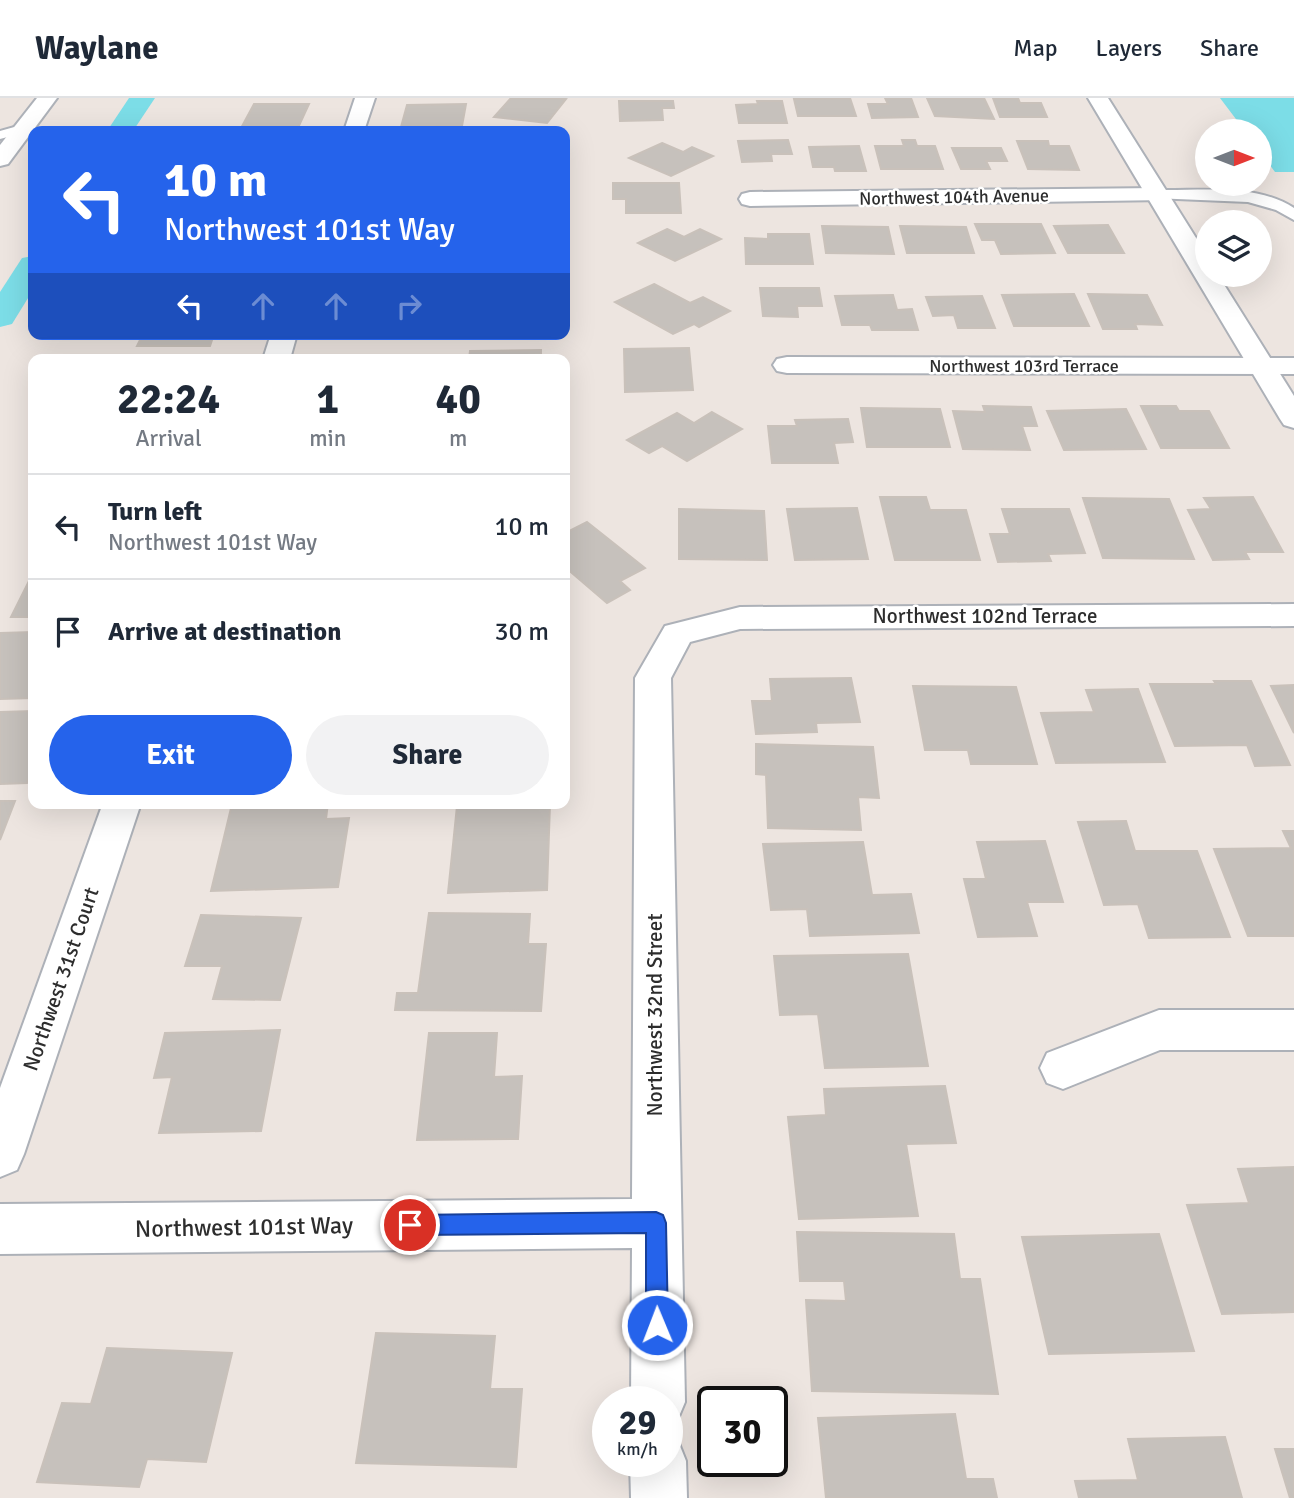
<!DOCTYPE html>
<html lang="en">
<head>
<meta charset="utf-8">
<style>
  :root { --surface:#fff; --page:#f2f2f3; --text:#1f2937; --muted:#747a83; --line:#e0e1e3; --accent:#2563eb }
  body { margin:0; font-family:Signika,sans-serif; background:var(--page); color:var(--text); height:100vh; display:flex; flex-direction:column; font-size:26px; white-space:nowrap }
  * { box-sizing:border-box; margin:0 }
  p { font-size:23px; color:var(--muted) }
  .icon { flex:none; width:38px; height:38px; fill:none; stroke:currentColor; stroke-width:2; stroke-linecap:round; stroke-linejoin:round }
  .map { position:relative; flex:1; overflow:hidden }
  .details { position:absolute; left:28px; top:256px; width:542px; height:455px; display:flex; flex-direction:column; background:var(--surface); border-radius:14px; box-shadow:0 7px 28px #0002 }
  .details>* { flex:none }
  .top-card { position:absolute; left:28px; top:28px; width:542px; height:214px; border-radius:14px; box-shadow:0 7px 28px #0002; background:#2563eb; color:#fff; overflow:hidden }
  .needle { width:46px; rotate:90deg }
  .fabs { position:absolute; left:1195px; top:21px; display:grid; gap:14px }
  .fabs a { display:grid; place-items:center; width:77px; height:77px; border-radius:50%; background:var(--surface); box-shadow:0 7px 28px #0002; font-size:35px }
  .speed { position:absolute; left:592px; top:1288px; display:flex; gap:14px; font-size:35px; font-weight:700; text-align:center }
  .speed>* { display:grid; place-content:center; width:91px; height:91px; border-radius:50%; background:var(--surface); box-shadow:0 7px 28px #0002; line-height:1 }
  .speed small { font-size:18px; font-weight:400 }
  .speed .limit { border:4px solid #111; border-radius:10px; background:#fff; color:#111 }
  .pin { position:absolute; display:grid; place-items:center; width:60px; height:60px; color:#fff; margin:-30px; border:4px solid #fff; border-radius:50%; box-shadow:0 2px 7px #0007 }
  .me { position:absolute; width:77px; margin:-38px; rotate:359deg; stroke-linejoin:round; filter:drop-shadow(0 0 5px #0008) }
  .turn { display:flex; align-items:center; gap:24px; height:147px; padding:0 21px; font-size:32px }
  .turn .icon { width:91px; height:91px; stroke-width:2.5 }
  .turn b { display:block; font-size:49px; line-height:60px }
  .lanes { display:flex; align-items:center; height:66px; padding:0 21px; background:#0003; justify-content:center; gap:35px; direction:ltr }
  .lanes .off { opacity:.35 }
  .eta { display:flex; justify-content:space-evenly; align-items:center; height:119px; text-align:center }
  .eta b { font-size:42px; font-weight:700; line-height:49px }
  .primary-button { display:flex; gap:14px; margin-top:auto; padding:14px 21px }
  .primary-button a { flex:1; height:80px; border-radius:42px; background:var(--accent); color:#fff; font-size:28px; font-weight:700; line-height:80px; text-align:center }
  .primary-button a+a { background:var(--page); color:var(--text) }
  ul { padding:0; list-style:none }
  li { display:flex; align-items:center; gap:21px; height:105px; padding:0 21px; border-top:2px solid var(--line) }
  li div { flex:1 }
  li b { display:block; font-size:26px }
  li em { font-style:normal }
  header { display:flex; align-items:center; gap:42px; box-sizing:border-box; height:98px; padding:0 35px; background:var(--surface); border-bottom:2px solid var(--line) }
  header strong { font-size:33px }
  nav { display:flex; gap:38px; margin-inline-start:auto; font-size:24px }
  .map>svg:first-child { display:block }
  .water { fill:#7cdde7 }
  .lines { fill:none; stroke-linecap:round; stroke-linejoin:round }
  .canal { fill:#7cdde7; fill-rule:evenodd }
  .building { fill:#c6c1bc; stroke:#c9c1ba; stroke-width:2 }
  .lane-casing { stroke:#adb1b8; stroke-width:4 }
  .street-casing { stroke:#adb1b8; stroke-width:4 }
  .secondary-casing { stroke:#adb1b8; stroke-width:4 }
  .lane { fill:#fff; fill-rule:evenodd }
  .street { fill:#fff; fill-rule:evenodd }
  .secondary { fill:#fff; fill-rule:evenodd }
  .route { fill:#2563eb; stroke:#184099; stroke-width:2 }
  .labels { text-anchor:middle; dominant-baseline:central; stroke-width:5; stroke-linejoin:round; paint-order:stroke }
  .far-street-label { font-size:18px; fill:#2d2d2d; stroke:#fff }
  .street-label { font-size:21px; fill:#2d2d2d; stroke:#fff }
  .near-street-label { font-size:24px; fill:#2d2d2d; stroke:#fff }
</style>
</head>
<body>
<header>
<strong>Waylane</strong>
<nav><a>Map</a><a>Layers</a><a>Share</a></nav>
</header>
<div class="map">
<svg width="1294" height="1400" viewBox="0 0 1294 1400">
  <rect width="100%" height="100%" fill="#ede5e0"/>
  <!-- water -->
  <path class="water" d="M1220 0H1294V74H1275L1260 54V33H1245Z"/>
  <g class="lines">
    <!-- canal -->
    <g class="canal">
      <path d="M129 0H155L133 33H107Z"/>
      <path d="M33 158V192L12 226 0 229V194L22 160Z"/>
    </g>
  </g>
  <!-- building -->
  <g class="building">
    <path d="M511 0H557L566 1 547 25 494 19Z"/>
    <path d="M850 0 856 18H798L794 1Z"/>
    <path d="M885 0H911L918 19 872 20 868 6H888Z"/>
    <path d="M927 0H984L994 21 935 18Z"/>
    <path d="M993 0H1018L1020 5H1041L1047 19H1000Z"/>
    <path d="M619 3H673L674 10H662L663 22 620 23Z"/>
    <path d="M757 3H782L787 25H739L736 7 758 6Z"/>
    <path d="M254 6H309L297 32H240Z"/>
    <path d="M466 6 462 28 401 29 407 7Z"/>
    <path d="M788 42 792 56H771L772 63 742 64 738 43Z"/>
    <path d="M902 42H915L917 48H935L943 71H881L875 48H904Z"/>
    <path d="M1017 43H1048L1049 48H1069L1079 72 1028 71Z"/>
    <path d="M662 45 683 54 692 49 713 58 671 78 629 60Z"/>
    <path d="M859 48 866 73H835L834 69H813L809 49Z"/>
    <path d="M952 50H1001L1007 63H986L990 71H961Z"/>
    <path d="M613 85H679L681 115H626V101H613Z"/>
    <path d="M975 126H1041L1055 155 1001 156 995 142H982Z"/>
    <path d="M1108 127 1124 155H1068L1054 128Z"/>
    <path d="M822 128 888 129 894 156 826 155Z"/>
    <path d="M900 128 966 129 974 155H907Z"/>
    <path d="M667 131 684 139 700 131 721 141 675 163 638 145Z"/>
    <path d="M768 136H809L813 166H746L745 140 768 141Z"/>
    <path d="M654 186 690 205 703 199 730 213 699 229 694 226 673 236 615 204Z"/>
    <path d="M760 190H819L822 208H797L798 219 763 218Z"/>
    <path d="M1074 196 1089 228H1014L1002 197Z"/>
    <path d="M1088 196 1147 197 1162 227 1135 226 1137 231H1103Z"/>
    <path d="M893 197 897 212 912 211 918 232H872L870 227H842L835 198Z"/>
    <path d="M982 198 995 230H958L954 217 933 218 926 199Z"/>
    <path d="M143 236H214L210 248H137Z"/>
    <path d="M689 250 693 292 625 294 624 251Z"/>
    <path d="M541 252V261H469L470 253Z"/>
    <path d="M983 308 1031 309 1037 328H1022L1030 352 963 351 953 313 985 314Z"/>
    <path d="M1141 308H1176L1179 313H1209L1229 350H1161Z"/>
    <path d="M861 310 940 311 950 349H867Z"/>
    <path d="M1126 311 1146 351 1064 352 1047 313Z"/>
    <path d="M712 314 742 331 687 363 662 348 649 355 627 342 677 315 694 325Z"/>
    <path d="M848 321 853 344 834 345 838 365H772L768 328H797L795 322Z"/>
    <path d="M880 399H926L930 412H966L980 462H895Z"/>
    <path d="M1253 399 1283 454H1245L1249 461 1213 462 1188 412 1211 411 1204 400Z"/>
    <path d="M1083 400 1169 401 1194 461 1103 460Z"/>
    <path d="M857 410 868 461 795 462 787 411Z"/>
    <path d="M679 411 764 413 767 462 679 461Z"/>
    <path d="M1002 411H1069L1085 455 1048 456 1051 463 998 464 990 436H1010Z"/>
    <path d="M587 424 645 470 620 483 630 492 607 505 565 469V435Z"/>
    <path d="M33 475V519H11Z"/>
    <path d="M33 534V600L0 601V535Z"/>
    <path d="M851 580 860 624 816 625 817 634 756 636 752 603H772L770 581Z"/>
    <path d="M1214 583H1251L1290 667 1255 668 1247 647 1175 648 1150 586H1216Z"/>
    <path d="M1294 587V635L1271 588Z"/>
    <path d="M913 588 1016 589 1037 666H971L968 652H925Z"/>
    <path d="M1138 591 1165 664 1056 665 1041 615 1094 614 1086 592Z"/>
    <path d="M33 613V670L27 685 0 686V614Z"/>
    <path d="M756 646 873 649 879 700 858 699 861 732 768 730 766 677 756 676Z"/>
    <path d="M0 703H15L0 742Z"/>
    <path d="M328 705 326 721 349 720 338 789 211 793 232 706Z"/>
    <path d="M550 706 547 792 448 795 457 708Z"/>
    <path d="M1126 723 1135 753H1197L1230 839 1149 840 1138 806 1104 807 1078 724Z"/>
    <path d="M1283 733H1294V838H1248L1214 751 1291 750Z"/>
    <path d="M1045 743 1063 804H1027L1037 838 978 839 964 781H986L977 744Z"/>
    <path d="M863 744 872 797 911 796 919 835 810 838 807 811 771 812 763 746Z"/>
    <path d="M429 815 530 816 528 846H546L541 913 395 912 397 895H418Z"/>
    <path d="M201 817 301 820 280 902 213 901 222 868H185Z"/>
    <path d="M908 856 928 968 825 970 818 916 780 917 774 858Z"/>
    <path d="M280 932 261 1033 159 1035 172 979 154 980 165 935Z"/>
    <path d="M429 935H497L494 979 522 978 518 1041 417 1042Z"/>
    <path d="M945 988 956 1045 906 1046 918 1118 799 1121 788 1019 826 1017 824 991Z"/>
    <path d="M1294 1069V1214L1222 1216 1187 1107 1249 1105 1238 1071Z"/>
    <path d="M797 1134 954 1136 960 1181H980L998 1296 812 1293 806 1202 846 1203 844 1183H800Z"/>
    <path d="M1159 1136 1194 1253 1049 1256 1022 1139Z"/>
    <path d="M376 1235 495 1238 490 1291H522L516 1369 356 1365Z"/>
    <path d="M107 1250 232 1255 206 1364 147 1361 139 1389 37 1384 62 1305 91 1306Z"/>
    <path d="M955 1316 966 1381H993L997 1400H826L818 1320Z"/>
    <path d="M1225 1339 1242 1400H1079L1075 1383 1138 1382 1128 1341Z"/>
    <path d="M1275 1351H1294V1400H1290Z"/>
  </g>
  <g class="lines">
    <!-- lane casing -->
    <g class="lane-casing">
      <g id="lane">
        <path d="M25 26 32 30 30 33 0 41V33Z"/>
        <path d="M1158 92C1201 93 1256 85 1294 110V122L1276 112 1248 104 1153 100 1150 97Z"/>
      </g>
    </g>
    <!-- street casing -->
    <g class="street-casing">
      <g id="street">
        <path d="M37 0H57L8 66 0 68V47Z"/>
        <path d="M355 0H375L364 33H344Z"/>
        <path d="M1158 90 1166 92 1169 97 1166 102 750 108 742 106 739 101 742 96 750 94Z"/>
        <path d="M271 236H297L290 261H263Z"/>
        <path d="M787 259 1294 260V276L787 275 777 273 773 267 777 261Z"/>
        <path d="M1294 506V528L740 531 690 544 671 580 685 1304 677 1323 667 1328V1304H631L632 1150 0 1156V1106L632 1101 635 580 665 528 740 509Z"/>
        <path d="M103 705H141L24 1056 17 1072 0 1079V990Z"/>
        <path d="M1159 912H1294V952H1160L1063 991 1047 985 1040 970 1047 955Z"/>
        <path d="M667 1339 678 1343 686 1363 687 1400H631L630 1363H667Z"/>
      </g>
    </g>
    <!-- secondary casing -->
    <g class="secondary-casing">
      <path id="secondary" d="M1088 0H1108L1208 159V177H1218L1294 298V330L1284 327 1280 321Z"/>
    </g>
    <!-- lane -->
    <use href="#lane" class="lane"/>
    <!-- street -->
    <use href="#street" class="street"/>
    <!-- secondary -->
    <use href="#secondary" class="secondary"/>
  </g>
  <!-- route -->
  <path class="route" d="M656 1114 663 1117 666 1125 668 1227 665 1235 657 1238 649 1235 646 1227V1135L410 1137 403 1134 400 1127 403 1120 410 1117Z"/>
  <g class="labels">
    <!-- far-street labels -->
    <g class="far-street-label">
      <text transform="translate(954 99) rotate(-1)">Northwest 104th Avenue</text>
      <text x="1024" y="268">Northwest 103rd Terrace</text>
    </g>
    <!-- street labels -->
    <g class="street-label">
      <text x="985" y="518">Northwest 102nd Terrace</text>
      <text transform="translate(61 881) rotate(-71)">Northwest 31st Court</text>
      <text transform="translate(655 917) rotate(-90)">Northwest 32nd Street</text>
    </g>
    <!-- near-street labels -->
    <g class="near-street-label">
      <text transform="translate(244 1129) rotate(-1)">Northwest 101st Way</text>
    </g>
  </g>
</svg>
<div class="fabs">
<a><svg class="needle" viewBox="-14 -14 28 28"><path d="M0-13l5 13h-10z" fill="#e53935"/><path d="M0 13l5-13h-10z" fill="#747a83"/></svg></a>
<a><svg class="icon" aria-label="layers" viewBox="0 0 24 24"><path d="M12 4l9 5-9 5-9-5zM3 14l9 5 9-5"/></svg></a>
</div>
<div class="speed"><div>29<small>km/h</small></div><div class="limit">30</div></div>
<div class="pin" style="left:410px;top:1127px;background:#d93025"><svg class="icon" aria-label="arrive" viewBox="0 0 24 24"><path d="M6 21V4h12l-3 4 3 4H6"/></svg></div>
<svg class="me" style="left:657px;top:1227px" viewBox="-20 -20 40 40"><circle r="17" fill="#2563eb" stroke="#fff" stroke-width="3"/><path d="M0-11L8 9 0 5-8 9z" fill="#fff"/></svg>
<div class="top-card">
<div class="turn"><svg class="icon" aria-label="left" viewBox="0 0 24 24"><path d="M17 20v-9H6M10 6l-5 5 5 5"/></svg><div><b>10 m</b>Northwest 101st Way</div></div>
<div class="lanes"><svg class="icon" aria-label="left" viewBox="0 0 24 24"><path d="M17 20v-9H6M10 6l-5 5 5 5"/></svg><svg class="icon off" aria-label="ahead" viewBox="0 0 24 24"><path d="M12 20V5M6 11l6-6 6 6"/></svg><svg class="icon off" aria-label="ahead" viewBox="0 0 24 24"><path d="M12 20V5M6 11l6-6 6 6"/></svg><svg class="icon off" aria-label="right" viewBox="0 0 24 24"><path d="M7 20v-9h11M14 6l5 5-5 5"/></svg></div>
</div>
<section class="details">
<div class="eta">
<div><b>22:24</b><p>Arrival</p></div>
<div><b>1</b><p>min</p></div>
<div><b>40</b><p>m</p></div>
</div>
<ul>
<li><svg class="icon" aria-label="left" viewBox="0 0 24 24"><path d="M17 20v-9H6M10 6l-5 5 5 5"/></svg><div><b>Turn left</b><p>Northwest 101st Way</p></div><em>10 m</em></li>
<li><svg class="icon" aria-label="arrive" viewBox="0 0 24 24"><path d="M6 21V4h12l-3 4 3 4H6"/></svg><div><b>Arrive at destination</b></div><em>30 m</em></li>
</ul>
<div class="primary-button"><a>Exit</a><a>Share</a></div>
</section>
</div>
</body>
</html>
